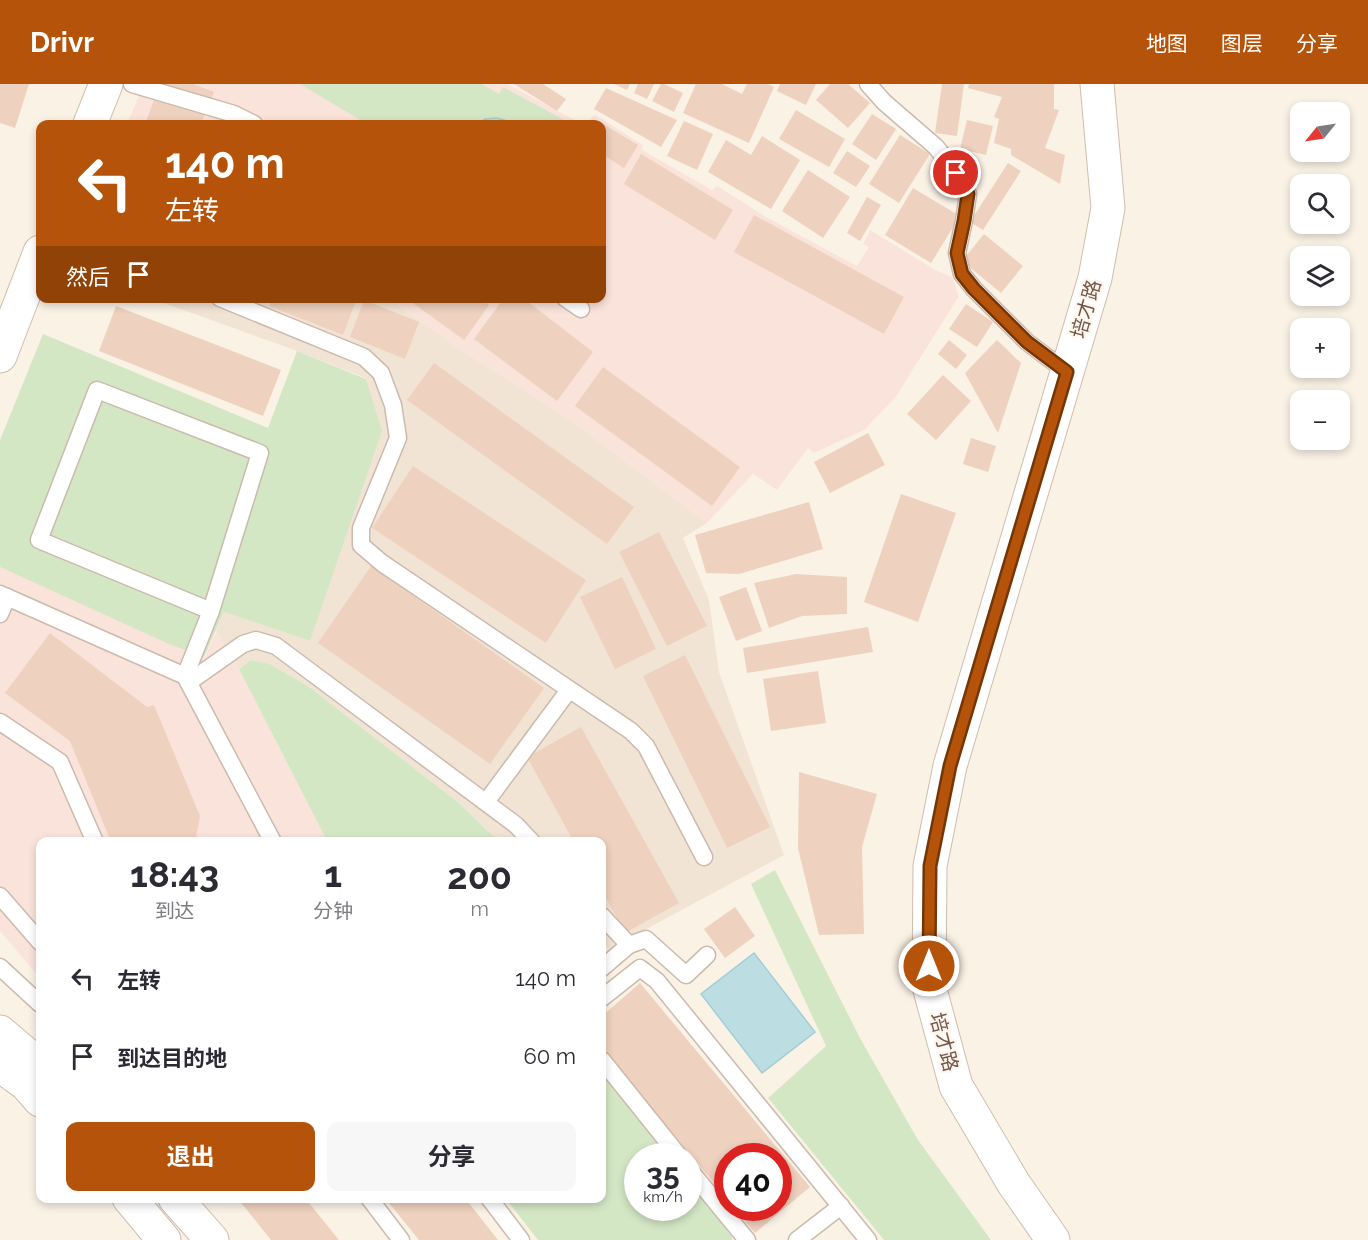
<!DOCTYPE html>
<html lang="zh">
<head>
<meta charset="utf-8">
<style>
  :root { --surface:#fff; --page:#f7f7f7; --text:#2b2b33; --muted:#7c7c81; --accent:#b45309 }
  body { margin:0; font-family:Raleway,"Noto Sans SC",sans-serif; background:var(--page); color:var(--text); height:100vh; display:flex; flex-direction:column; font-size:22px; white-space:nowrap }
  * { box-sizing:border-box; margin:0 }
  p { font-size:20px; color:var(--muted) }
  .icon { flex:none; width:33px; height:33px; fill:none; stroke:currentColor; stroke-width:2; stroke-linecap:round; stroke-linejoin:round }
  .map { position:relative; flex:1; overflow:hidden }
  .side { position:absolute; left:36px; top:753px; width:570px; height:366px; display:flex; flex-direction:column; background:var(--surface); border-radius:12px; box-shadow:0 3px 9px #0003 }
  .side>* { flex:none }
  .guide { position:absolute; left:36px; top:36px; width:570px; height:183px; border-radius:12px; box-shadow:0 3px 9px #0003; background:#b45309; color:#fff; overflow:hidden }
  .needle { width:39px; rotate:240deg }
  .controls { position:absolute; left:1290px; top:18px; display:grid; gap:12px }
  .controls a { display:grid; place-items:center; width:60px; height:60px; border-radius:12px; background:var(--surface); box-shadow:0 3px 9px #0003; font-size:30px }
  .speed { position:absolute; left:624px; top:1059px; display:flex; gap:12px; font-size:30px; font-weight:700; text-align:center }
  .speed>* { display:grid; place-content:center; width:78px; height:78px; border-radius:50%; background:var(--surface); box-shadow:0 3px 9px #0003; line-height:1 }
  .speed small { font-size:15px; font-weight:400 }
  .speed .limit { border:9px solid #d22; background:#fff; color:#111 }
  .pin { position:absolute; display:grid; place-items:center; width:51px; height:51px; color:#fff; margin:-26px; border:3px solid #fff; border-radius:50%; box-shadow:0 2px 6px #0007 }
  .me { position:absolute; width:66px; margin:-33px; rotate:0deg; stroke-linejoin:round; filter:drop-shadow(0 0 4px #0008) }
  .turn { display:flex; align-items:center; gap:21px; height:126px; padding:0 30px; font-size:27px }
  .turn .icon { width:78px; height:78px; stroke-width:2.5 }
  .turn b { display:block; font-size:42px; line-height:51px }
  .then { display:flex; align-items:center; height:57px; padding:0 30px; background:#0003; gap:12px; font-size:22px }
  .eta { display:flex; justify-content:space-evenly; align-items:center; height:102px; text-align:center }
  .eta b { font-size:36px; font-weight:700; line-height:42px }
  .button { display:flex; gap:12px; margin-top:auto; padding:12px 30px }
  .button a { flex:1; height:69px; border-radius:12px; background:var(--accent); color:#fff; font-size:24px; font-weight:700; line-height:69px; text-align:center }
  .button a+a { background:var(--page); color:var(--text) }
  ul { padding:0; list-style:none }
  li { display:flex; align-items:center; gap:18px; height:78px; padding:0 30px }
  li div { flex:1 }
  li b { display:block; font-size:22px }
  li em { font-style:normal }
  header { display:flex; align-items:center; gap:36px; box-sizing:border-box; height:84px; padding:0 30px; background:var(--accent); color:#fff }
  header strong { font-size:28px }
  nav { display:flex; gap:33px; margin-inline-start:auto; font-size:21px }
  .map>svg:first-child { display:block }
  .residential { fill:#f2e4d5 }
  .commercial { fill:#fae3da }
  .green { fill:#d4e7c5 }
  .water { fill:#bcdee3; stroke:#a3cdd4; stroke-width:1.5 }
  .building { fill:#eed1bf }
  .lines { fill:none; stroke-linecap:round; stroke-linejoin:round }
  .lane-casing { stroke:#ccbaad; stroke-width:19 }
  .secondary-casing { stroke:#d0bcad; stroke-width:35 }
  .path { stroke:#d3b4a3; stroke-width:4; stroke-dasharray:1.5 4.5; stroke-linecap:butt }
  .lane { stroke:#fff; stroke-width:16 }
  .secondary { stroke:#fff; stroke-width:33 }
  .route-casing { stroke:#753606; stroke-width:15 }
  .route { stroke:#b45309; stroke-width:10 }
  .labels { text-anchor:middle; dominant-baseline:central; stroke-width:4.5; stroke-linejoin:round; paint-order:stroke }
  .street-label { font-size:20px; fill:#72594d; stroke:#fef6ec }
</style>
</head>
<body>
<header>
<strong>Drivr</strong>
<nav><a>地图</a><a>图层</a><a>分享</a></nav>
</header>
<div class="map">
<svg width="1368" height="1156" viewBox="0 0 1368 1156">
  <rect width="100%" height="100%" fill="#fbf2e6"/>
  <!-- residential -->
  <path class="residential" d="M153 215H389L463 267 569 335 707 439 683 454 709 516 719 588 784 771 609 865 602 859V758L498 757 459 719 308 602 270 580 251 576 239 585 216 548 224 528 310 557 366 294 297 267Z"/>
  <!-- commercial -->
  <g class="commercial">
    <path d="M144 0H507L582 40H127Z"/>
    <path d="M594 30 643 61 642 66 712 106 717 102 766 133 857 182 869 163 863 160 870 146 937 187 952 193 959 212 895 314 864 346 814 369 808 364 777 406 753 390 707 439 569 335 463 267 389 215 602 214V40H588Z"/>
    <path d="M0 483 205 573 216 548 239 585 327 757 40 758V893H39L0 847Z"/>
  </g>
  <!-- green -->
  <g class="green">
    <path d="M300 0H482L499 10 503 3 572 40H367Z"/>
    <path d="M43 250 268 344 297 267 366 295 382 347 310 557 224 528 204 573 169 560 0 483V356Z"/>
    <path d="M251 576 270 580 308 602 459 719 498 757H327L239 585Z"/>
    <path d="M775 786 861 956 918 1056 991 1156H884L768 1014 826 962 751 800Z"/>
    <path d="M602 987 669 1072H638V1124H688L689 1098 732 1153V1156H538L506 1115 602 1114Z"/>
  </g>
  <!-- water -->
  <g class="water">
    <path d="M496 34 504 36 511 40H478L485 35Z"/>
    <path d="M754 869 815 948 762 989 701 910Z"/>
  </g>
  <!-- building -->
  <g class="building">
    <path d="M0 0H29L15 44 0 39Z"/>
    <path d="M160 0H193L214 8 201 40H145Z"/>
    <path d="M514 0H543L566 15 557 27Z"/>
    <path d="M614 0H630L627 6Z"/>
    <path d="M638 0H654L647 15 634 9Z"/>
    <path d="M661 0H664L683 9 674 28 652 17Z"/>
    <path d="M696 0H722L742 10 747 0H768L774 3 749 59 683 29Z"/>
    <path d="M780 0H816L806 21 777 7Z"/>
    <path d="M830 0H848L870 19 848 44 816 16Z"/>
    <path d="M942 0H964L957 52 935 49Z"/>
    <path d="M969 0H1054V25L1059 26 1045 64 1065 71 1060 100 1011 71V65L994 59 999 35 994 33 1002 13 968 4Z"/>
    <path d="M606 4 677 36 661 63 594 25Z"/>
    <path d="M796 26 845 55 829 83 779 55Z"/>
    <path d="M872 30 896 45 876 76 852 60Z"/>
    <path d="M967 36 993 42 986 71 960 65Z"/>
    <path d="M598 37 638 61 624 84 602 70V40H595Z"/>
    <path d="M684 37 713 50 697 86 667 72Z"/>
    <path d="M900 51 930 70 899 119 869 100Z"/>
    <path d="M762 52 800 76 771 125 708 88 726 56 751 71Z"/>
    <path d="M847 67 870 82 856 103 833 89Z"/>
    <path d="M641 70 733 126 715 156 624 100Z"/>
    <path d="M1008 79 1021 87 983 146 970 138Z"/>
    <path d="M808 86 850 113 823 154 782 127Z"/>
    <path d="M913 104 960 132 931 179 885 151Z"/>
    <path d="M867 113 881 121 860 157 847 149Z"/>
    <path d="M754 131 904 213 884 250 734 168Z"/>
    <path d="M984 150 1023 182 1001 209 962 177Z"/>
    <path d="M272 214H357L343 251 269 222Z"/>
    <path d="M406 214H480L489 221 464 256Z"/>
    <path d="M504 214H523L593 268 557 317 474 255Z"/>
    <path d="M364 216 419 238 405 275 350 253Z"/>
    <path d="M966 220 993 238 977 263 949 245Z"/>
    <path d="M116 222 281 286 263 332 99 267Z"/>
    <path d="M949 256 967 271 956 285 938 270Z"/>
    <path d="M997 256 1021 279 998 349 965 289Z"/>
    <path d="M434 279 634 423 607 460 407 316Z"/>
    <path d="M603 283 740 383 712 422 575 322Z"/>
    <path d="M943 291 971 317 936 356 907 330Z"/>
    <path d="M868 349 885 381 830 409 814 378Z"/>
    <path d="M971 354 996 362 988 388 963 380Z"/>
    <path d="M413 382 586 496 546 559 372 444Z"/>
    <path d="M901 410 956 429 918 538 864 518Z"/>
    <path d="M809 418 823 465 739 490 706 489 695 451Z"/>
    <path d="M659 448 707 542 667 562 619 468Z"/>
    <path d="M371 482 544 604 490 680 318 559Z"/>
    <path d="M796 490 847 493V530L802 532 769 544 754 499Z"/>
    <path d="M622 493 656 565 615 585 580 513Z"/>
    <path d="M746 503 762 547 736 557 719 513Z"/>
    <path d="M868 543 873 568 747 589 743 564Z"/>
    <path d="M50 549 147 623 154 621 200 732 195 758H111L70 657 5 609Z"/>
    <path d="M685 571 770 743 727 764 643 592Z"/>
    <path d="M818 587 826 639 771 647 763 595Z"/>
    <path d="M581 643 679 819 625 849 602 807V758H574L527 673Z"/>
    <path d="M799 688 877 710 862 763 864 850 819 851 798 764Z"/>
    <path d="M735 823 755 852 725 874 704 845Z"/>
    <path d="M640 899 810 1103 755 1149 734 1124H778V1072H728V1116L602 964V932Z"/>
    <path d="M240 1114H305L339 1156H271L239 1116Z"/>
    <path d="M385 1114H465L498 1156H419Z"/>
  </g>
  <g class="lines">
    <!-- lane casing -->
    <g class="lane-casing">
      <g id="lane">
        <path d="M132 0 234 30 254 40"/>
        <path d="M868 0 884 18 936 63 956 89 968 110 964 137 957 169 962 190 974 205 1027 258 1067 288"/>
        <path d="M220 214 364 273 381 289 393 321 398 354 361 444V461L382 479 631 647 646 662 704 773"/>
        <path d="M565 214 581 225"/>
        <path d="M0 510 185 592 273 758"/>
        <path d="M0 530 7 513"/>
        <path d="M185 592 211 527 260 369 97 306 39 456 211 527"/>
        <path d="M189 598 243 560 256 556 276 562 516 741 532 758"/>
        <path d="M0 638 60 678 95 758"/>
        <path d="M486 718 569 606"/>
        <path d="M0 812 40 858"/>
        <path d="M602 832 629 861 646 855 686 891 707 871"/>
        <path d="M0 883 40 920"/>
        <path d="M602 884 629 861"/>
        <path d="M602 914 640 884 657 897 868 1156"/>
        <path d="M602 976 679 1072"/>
        <path d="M688 1084 747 1156"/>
        <path d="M369 1114 401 1156"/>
        <path d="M489 1114 521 1156"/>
        <path d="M797 1156 841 1122"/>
      </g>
    </g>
    <!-- secondary casing -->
    <g class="secondary-casing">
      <g id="secondary">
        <path d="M90 40 106 0"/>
        <path d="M0 272 40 168"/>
        <path d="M0 948 40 982"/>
        <path d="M0 981 26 1000 40 1016"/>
        <path d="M129 1114 164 1156"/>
        <path d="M175 1114 212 1156"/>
        <path d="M1053 1156 1014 1100 956 1002 929 902 930 782 950 682 1095 194 1108 124 1097 0"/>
      </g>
    </g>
    <!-- path -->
    <path class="path" d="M507 40 509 36"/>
    <!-- lane -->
    <use href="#lane" class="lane"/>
    <!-- secondary -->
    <use href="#secondary" class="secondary"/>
  </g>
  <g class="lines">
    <!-- route casing -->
    <g class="route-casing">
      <path id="route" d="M929 882 930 782 950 682 1067 288 1027 258 974 205 962 190 957 169 964 137 968 110 956 89"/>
    </g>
    <!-- route -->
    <use href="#route" class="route"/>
  </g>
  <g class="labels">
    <!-- street labels -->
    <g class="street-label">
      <text transform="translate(1086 225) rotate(-74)">培才路</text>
      <text transform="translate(944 958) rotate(75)">培才路</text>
    </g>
  </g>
</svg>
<div class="controls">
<a><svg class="needle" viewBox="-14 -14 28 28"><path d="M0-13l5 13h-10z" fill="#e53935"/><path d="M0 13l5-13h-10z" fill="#7c7c81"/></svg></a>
<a><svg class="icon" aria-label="search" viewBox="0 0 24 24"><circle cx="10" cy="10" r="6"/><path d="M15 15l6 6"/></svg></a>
<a><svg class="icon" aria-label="layers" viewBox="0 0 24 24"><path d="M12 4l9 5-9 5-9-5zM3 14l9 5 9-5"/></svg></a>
<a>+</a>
<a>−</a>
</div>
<div class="speed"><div>35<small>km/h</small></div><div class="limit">40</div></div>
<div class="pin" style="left:956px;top:89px;background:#d93025"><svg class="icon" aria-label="arrive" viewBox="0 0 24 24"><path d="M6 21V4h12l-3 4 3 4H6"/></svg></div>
<svg class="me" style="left:929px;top:882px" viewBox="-20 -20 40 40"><circle r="17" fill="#b45309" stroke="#fff" stroke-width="3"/><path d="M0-11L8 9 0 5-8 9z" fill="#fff"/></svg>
<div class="guide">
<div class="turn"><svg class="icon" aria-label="left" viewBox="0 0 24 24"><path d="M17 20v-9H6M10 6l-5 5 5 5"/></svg><div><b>140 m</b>左转</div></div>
<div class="then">然后<svg class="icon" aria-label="arrive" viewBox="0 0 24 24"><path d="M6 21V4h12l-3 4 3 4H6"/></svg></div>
</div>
<section class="side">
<div class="eta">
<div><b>18:43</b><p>到达</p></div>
<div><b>1</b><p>分钟</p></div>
<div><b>200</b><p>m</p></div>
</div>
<ul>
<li><svg class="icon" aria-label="left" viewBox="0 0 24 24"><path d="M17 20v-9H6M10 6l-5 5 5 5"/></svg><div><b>左转</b></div><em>140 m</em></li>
<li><svg class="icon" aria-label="arrive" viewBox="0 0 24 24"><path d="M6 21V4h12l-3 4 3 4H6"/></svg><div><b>到达目的地</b></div><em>60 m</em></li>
</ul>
<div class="button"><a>退出</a><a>分享</a></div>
</section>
</div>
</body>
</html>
